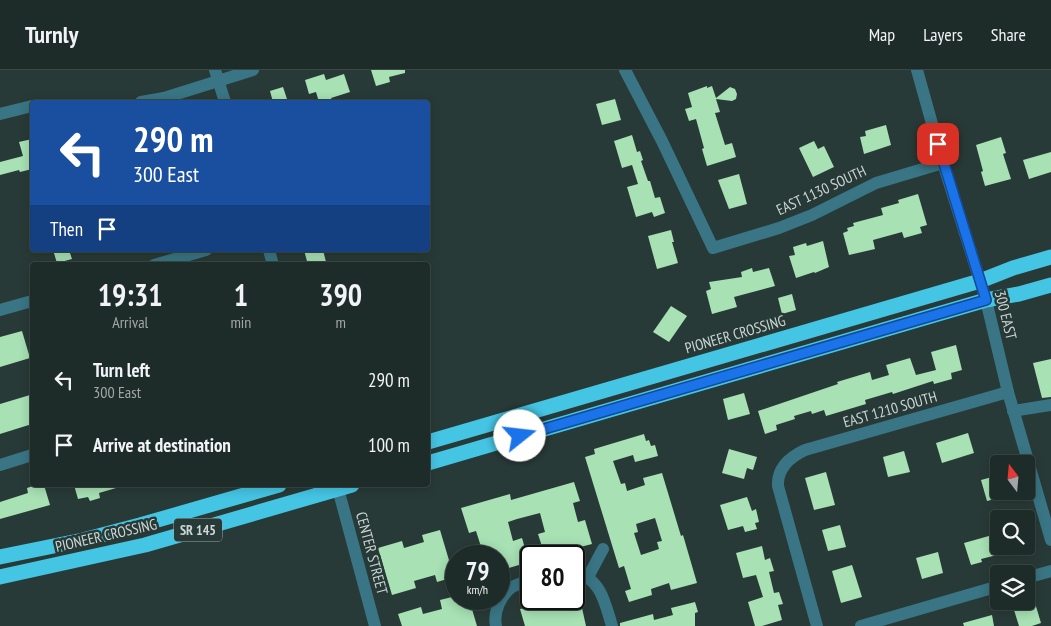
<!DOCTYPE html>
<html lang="en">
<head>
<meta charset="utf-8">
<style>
  :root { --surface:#1e2c29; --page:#2b3835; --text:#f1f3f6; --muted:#a1a7a8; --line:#3c4846 }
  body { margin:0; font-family:"PT Sans Narrow",sans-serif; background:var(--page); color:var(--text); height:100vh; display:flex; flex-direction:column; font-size:19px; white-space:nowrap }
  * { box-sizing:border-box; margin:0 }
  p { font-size:16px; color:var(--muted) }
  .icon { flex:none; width:28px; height:28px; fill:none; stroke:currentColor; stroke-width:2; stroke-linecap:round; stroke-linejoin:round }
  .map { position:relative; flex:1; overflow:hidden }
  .sheet { position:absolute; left:30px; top:192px; width:400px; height:225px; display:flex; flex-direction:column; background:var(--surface); border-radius:5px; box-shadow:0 2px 12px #0003,0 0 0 1px var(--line) }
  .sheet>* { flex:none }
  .banner { position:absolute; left:30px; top:30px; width:400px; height:152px; border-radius:5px; box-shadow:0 2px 12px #0003,0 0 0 1px var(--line); background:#1a4fa0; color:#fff; overflow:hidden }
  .needle { width:32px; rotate:344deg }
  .buttons { position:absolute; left:990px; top:385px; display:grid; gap:10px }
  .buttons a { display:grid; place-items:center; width:45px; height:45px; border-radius:5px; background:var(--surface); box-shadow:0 2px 12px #0003,0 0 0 1px var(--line); font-size:25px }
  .speed { position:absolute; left:445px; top:475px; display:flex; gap:10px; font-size:25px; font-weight:700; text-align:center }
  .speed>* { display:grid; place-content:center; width:65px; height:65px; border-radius:50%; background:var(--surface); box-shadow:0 2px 12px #0003,0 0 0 1px var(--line); line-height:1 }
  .speed small { font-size:12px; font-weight:400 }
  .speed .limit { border:2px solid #111; border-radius:8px; background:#fff; color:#111 }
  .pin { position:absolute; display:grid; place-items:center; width:42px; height:42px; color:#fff; margin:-21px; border-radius:10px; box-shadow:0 2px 8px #0006 }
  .me { position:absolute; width:55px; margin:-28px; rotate:74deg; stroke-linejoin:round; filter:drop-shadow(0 0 4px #0008) }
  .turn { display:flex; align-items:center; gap:18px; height:105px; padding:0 20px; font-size:22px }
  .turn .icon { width:65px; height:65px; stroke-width:2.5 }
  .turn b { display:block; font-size:35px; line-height:42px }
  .then { display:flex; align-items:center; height:48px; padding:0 20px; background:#0003; gap:10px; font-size:19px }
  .eta { display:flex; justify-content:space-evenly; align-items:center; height:85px; text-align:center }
  .eta b { font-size:30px; font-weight:700; line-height:35px }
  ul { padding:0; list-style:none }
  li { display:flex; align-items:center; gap:15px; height:65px; padding:0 20px }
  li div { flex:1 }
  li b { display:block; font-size:19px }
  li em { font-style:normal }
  header { display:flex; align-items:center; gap:30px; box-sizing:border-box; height:70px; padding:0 25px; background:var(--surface); border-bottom:1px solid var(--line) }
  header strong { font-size:24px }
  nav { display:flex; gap:28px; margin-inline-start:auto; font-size:18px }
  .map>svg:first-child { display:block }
  .building { fill:#a7e1b4; fill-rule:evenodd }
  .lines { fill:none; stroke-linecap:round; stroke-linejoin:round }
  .minor { stroke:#397584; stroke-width:12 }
  .highway { stroke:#45c5e4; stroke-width:15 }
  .route-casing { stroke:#114b97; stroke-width:12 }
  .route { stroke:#1a73e8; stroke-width:9 }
  .labels { text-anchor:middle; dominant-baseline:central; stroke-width:5; stroke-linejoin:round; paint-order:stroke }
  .shield { fill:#283a37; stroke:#9ba8a6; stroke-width:1 }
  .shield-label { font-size:14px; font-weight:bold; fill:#ccd7d5 }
  .street-label { font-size:15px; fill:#ccd7d5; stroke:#283a37 }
</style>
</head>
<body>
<header>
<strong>Turnly</strong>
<nav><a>Map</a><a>Layers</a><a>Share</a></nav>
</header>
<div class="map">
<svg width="1051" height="556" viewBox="0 0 1051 556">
  <rect width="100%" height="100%" fill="#283a37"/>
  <!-- building -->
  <g class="building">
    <path d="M371 0H405V3L389 7 390 12 376 16Z"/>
    <path d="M324 4 326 10 344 4 350 22 331 28 333 32H319L316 22 309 24 305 10Z"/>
    <path d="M707 16V18L712 16 716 28 730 17 735 19 737 24 736 29 732 31 716 29 720 42 715 43 725 75 732 73 736 87 707 96 702 79 704 78 696 49 689 51 685 39 692 37 688 23Z"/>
    <path d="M283 17 288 32H273L270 21Z"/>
    <path d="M615 29 621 50 602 55 596 34Z"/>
    <path d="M886 55 891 75 864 84 860 67 866 66 865 61Z"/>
    <path d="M632 65 637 82 640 81 643 90 641 91 648 111H650L655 128 660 127 665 143 654 147 652 142 636 147 627 117 638 114 632 95 622 98 614 71Z"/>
    <path d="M1001 67 1006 83 1003 84 1011 109 985 116 981 102 983 101 976 75Z"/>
    <path d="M32 69V99L20 102 19 100 0 105V92L23 86 19 72Z"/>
    <path d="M814 71 818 79 824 76 834 97 813 107 799 78Z"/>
    <path d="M1051 82V102L1029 109 1023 90Z"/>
    <path d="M739 104 747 134 729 139 718 110Z"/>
    <path d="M918 124 927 155 920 157 922 163 904 168 902 162 873 170 875 179 849 185 843 163 848 161 847 158 854 156 853 153 883 145 881 138 899 133 898 130Z"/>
    <path d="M671 160 674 172H672L678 193 657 199 648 166Z"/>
    <path d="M823 171 829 197 815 203 814 202 796 208 789 186 795 185 793 177 806 173 807 176Z"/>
    <path d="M53 180H69L72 189 57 193Z"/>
    <path d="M304 180H323L326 192 308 195Z"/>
    <path d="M752 198 753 202 769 198 775 216 734 227 737 237 712 244 706 221 711 219 709 212 742 207 741 202Z"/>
    <path d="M792 224 796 240 782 244 778 228Z"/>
    <path d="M671 236 687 246 669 272 653 262Z"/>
    <path d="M22 261 30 288 0 297V267Z"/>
    <path d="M956 275 962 300 951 303 952 309 934 314 933 311 893 324 892 322 865 330 866 334 826 346 824 340 812 344 811 341 794 346 795 349 776 355 777 360 765 364 758 341 838 314 837 312 870 302 872 310 889 305 886 295 910 288 916 305 936 300 931 282Z"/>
    <path d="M1051 289V327L1042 328 1033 293Z"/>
    <path d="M744 323 750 344 728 350 723 329Z"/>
    <path d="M30 325 32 334V354L0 364V334Z"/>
    <path d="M968 363 974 383 942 393 936 373Z"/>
    <path d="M644 364 646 371 649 370 651 376 655 375 658 386 635 392 633 385 613 391 621 414 625 413 627 421 645 415 643 408 662 403 681 466 683 465 697 513 671 520 669 513 651 519 652 525 629 532 625 521 631 519 624 496 619 498 585 387 595 384 594 379ZM655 448 662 471 657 472 659 479 641 485 634 463 638 462 636 454Z"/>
    <path d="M729 379 757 387 753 400 747 398 744 409 722 403Z"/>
    <path d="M904 381 910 402 888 407 883 387Z"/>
    <path d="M826 402 835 435 814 440 805 408Z"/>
    <path d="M999 405V428L987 431 981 410Z"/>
    <path d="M574 412 580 431 573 433 578 452 585 450 592 474 545 486 538 464 545 462 540 443 517 449 508 452 513 471 522 468 529 492 499 501V486H484L476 461 469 463 461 438 510 424 511 430Z"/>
    <path d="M36 415H44L50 435 0 449V432L28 423 27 418Z"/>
    <path d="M74 415H116V418L99 423 100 428 90 431 88 427 78 429Z"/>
    <path d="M747 427 752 441 756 439 759 452 755 453 757 459 745 462 743 456 728 460 720 435Z"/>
    <path d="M840 455 846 477 828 481 822 460Z"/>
    <path d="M440 460 454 507 437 512 435 505 414 511 416 518 392 525 378 478 402 471 404 478 424 472 422 465Z"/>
    <path d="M996 464 1001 484 981 489 982 492 971 495 964 473Z"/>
    <path d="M762 476 765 490 770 488 774 501 769 502 774 523 779 522 783 534 778 535 782 550 762 556H755L748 532 763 527 756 505 743 508 736 483Z"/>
    <path d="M938 482 943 503 922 509 916 488Z"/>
    <path d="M852 495 862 527 841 533 832 501Z"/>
    <path d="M456 526V529H469L477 556H402L398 544 421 537 423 544 442 539 440 530Z"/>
    <path d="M558 529H580L586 556H525L520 539 539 534 541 541 560 535Z"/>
    <path d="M695 532 698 542 695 543V556H620V553L653 544 654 550 673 545 671 538Z"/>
    <path d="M1035 533 1041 553 1032 556H1019L1014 540Z"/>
    <path d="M992 545 994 556H964L963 553Z"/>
  </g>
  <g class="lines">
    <!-- minor -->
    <g class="minor">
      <path d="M215 0 225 32"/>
      <path d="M625 0 662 71 713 178 779 158 812 145 876 113 943 93"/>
      <path d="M917 0 943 93 986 230 1008 322 1051 470"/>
      <path d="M141 32 164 28 253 0"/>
      <path d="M0 44 32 36"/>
      <path d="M269 180 273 195"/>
      <path d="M154 195 206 180"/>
      <path d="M0 240 32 231"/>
      <path d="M1013 341 1051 335"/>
      <path d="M0 395 32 385"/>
      <path d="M337 415 375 556"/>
      <path d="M574 502C601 508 605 533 612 556"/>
      <path d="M588 507 603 479"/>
      <path d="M1026 508 1051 501"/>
      <path d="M496 556C493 542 501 525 512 517 518 514 525 512 531 510"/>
      <path d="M817 556 778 416C777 398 790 387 805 380L1008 322"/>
      <path d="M861 556 999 516"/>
    </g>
    <!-- highway -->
    <g class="highway">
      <path d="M428 372 980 211 1013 198 1051 187"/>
      <path d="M428 393 986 230 1019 224 1051 215"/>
      <path d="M0 487 83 470 140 455 279 415"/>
      <path d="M0 507 145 475 352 415"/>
    </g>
  </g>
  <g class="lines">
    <!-- route casing -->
    <g class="route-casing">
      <path id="route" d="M520 366 986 230 938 74"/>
    </g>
    <!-- route -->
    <use href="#route" class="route"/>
  </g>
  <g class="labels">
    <!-- shield labels -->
    <rect class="shield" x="174" y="448.5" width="48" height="23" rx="4"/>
    <g class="shield-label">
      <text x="198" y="460">SR 145</text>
    </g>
    <!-- street labels -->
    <g class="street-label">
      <text transform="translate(821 120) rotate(-25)">EAST 1130 SOUTH</text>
      <text transform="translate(1006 245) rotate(76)">300 EAST</text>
      <text transform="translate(735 264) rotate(-16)">PIONEER CROSSING</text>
      <text transform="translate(890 339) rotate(-16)">EAST 1210 SOUTH</text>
      <text transform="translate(106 465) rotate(-13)">PIONEER CROSSING</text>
      <text transform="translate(372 483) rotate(75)">CENTER STREET</text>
    </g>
  </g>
</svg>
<div class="buttons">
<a><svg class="needle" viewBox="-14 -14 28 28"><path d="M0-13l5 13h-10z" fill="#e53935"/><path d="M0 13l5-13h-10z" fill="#a1a7a8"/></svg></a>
<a><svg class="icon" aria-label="search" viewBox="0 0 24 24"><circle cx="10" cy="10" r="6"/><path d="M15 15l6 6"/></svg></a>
<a><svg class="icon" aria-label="layers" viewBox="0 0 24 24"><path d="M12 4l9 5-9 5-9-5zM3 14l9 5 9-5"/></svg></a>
</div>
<div class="speed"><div>79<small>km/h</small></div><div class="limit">80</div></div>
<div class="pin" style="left:938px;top:74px;background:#d93025"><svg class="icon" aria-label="arrive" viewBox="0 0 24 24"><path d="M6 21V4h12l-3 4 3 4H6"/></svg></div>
<svg class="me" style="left:520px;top:366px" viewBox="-20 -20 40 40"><circle r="19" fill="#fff"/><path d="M0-13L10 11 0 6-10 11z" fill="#1a73e8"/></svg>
<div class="banner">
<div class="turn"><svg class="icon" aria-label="left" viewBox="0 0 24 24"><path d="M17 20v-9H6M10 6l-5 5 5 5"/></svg><div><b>290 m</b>300 East</div></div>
<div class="then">Then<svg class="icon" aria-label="arrive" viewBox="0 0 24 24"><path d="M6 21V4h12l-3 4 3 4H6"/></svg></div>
</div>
<section class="sheet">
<div class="eta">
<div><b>19:31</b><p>Arrival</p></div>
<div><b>1</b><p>min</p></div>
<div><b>390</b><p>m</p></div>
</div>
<ul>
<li><svg class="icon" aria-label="left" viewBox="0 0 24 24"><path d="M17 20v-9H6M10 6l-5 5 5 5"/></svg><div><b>Turn left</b><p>300 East</p></div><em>290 m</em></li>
<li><svg class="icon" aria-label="arrive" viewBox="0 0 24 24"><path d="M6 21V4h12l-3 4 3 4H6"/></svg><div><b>Arrive at destination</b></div><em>100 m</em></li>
</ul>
</section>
</div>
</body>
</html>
